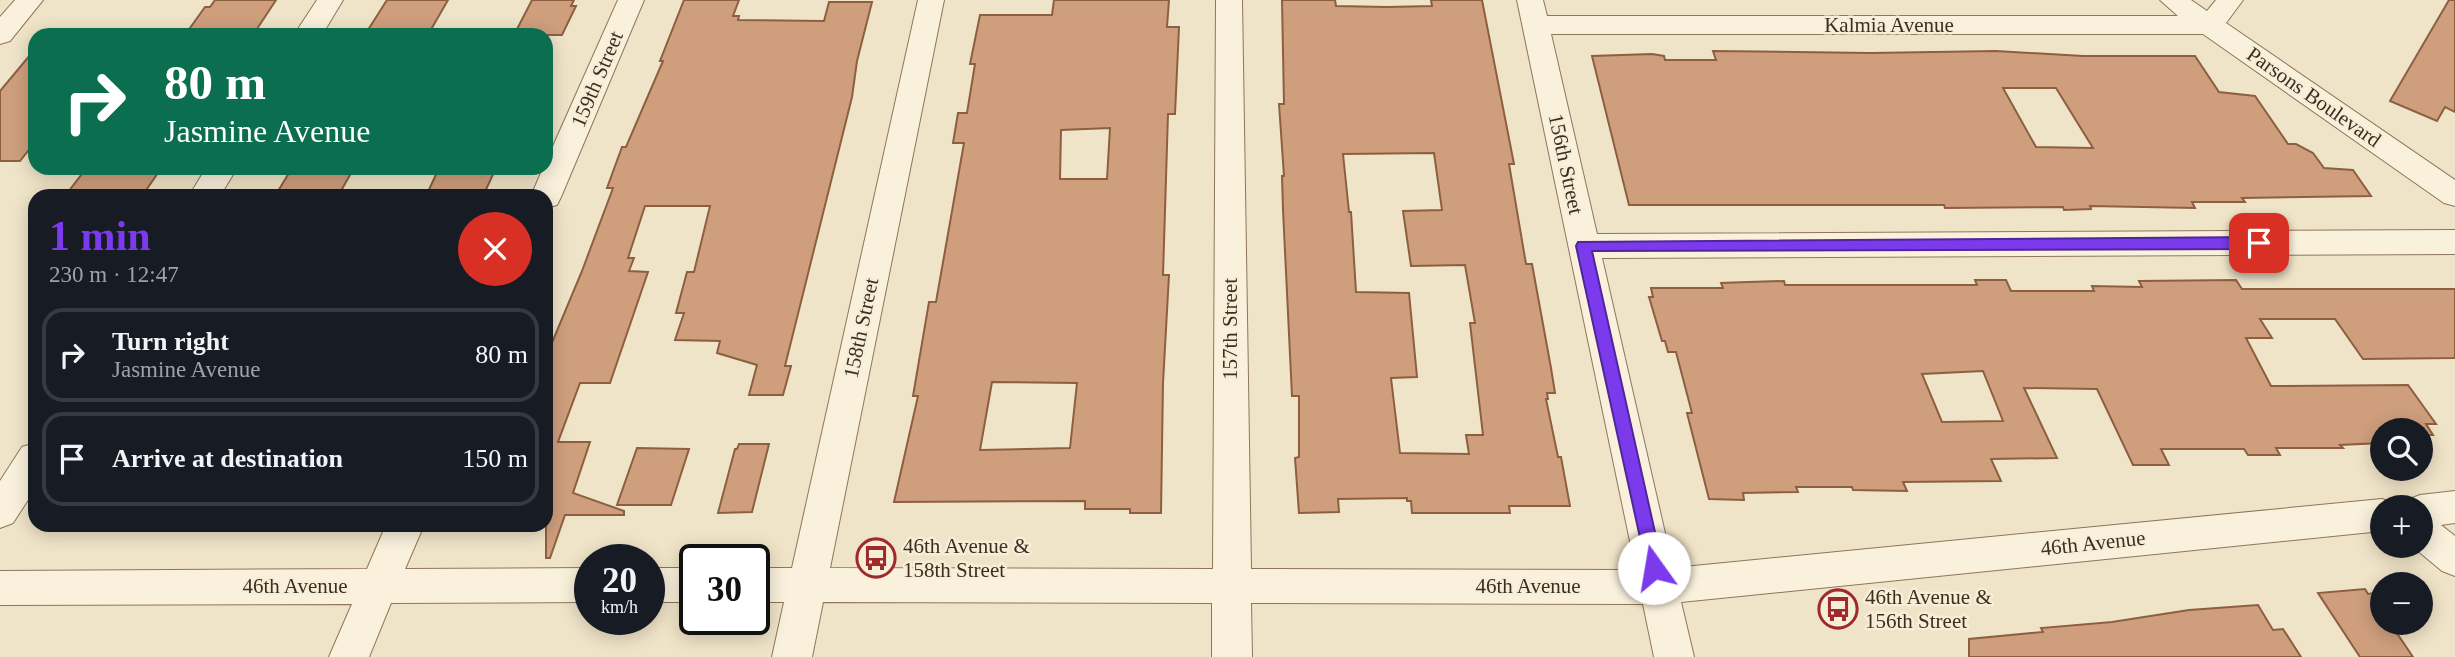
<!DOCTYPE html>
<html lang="en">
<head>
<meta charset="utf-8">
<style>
  :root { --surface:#171b24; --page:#20242c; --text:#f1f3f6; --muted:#9ea1a6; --line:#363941; --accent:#7c3aed }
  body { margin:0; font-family:Georgia,serif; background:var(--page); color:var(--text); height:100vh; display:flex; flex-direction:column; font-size:26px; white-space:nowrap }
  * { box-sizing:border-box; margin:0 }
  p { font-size:23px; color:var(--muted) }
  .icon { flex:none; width:38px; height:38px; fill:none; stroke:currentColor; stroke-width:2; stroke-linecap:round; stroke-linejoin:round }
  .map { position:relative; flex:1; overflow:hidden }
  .sheet { position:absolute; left:28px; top:189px; width:525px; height:343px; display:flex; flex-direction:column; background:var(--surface); border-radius:21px; box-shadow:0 4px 18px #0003 }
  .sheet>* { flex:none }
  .top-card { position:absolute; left:28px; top:28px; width:525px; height:147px; border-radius:21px; box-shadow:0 4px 18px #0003; background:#0b6e4f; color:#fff; overflow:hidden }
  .tools { position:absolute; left:2370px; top:418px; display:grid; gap:14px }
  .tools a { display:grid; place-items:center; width:63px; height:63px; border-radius:50%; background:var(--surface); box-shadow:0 4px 18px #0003; font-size:35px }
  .speed { position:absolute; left:574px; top:544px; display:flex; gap:14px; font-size:35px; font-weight:700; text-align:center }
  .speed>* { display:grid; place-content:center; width:91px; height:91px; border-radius:50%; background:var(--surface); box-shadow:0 4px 18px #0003; line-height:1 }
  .speed small { font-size:18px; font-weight:400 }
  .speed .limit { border:4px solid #111; border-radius:10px; background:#fff; color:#111 }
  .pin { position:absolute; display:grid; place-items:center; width:60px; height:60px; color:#fff; margin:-30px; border-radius:14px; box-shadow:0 4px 10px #0006 }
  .me { position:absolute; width:77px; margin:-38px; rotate:347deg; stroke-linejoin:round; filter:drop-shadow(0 0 5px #0008) }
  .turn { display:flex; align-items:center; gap:24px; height:147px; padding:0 21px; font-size:32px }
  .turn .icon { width:91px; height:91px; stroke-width:2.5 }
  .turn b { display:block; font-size:49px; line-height:60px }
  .round { display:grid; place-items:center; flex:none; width:74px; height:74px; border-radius:37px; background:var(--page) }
  .headline { display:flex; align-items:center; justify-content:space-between; height:119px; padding:0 21px }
  h1 { font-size:42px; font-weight:800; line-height:52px; color:var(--accent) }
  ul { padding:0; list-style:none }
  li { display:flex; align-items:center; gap:21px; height:94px; margin:0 14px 10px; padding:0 7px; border:4px solid var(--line); border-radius:21px }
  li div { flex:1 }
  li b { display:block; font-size:26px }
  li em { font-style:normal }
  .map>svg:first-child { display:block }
  .building { fill:#cf9f7d; stroke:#8d5f41; stroke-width:2; fill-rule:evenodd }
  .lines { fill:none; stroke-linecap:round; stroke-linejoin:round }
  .minor-casing { stroke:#8d765c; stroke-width:2 }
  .minor { fill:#faf1dc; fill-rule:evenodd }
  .route { fill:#7c3aed; stroke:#51269a; stroke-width:2 }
  .labels { text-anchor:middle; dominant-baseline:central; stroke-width:5; stroke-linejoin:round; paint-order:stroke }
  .street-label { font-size:21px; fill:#3d2e20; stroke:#f7eed8 }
  .poi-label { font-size:21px; fill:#3d2e20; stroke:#f7eed8; text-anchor:start }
</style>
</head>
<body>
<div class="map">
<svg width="2455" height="657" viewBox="0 0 2455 657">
  <rect width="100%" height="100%" fill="#f0e4c8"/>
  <!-- building -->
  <g class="building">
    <path d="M215 0H276L253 35H185L205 7H210Z"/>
    <path d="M387 0H448L429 33H366Z"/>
    <path d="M532 0H574L571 6H576L562 35H514Z"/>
    <path d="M684 0H739L733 16H739L738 20 824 21 829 2H872L857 61 852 97 785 366H791L783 395H749L757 365 717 353 720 341 675 340 684 313H676L687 272H694L710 206H645L628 258H634L629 271 648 272 610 383H580L558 442H590L573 493 624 511V515H565L550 558H546V357L582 271 613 188H607L622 147H626L663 61H660Z"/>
    <path d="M1054 0H1169L1167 27H1179L1175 114H1168L1163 275H1169L1163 383 1161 513H1130V509H1085V501L894 502 918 396H913L929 302H936L964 143H953L958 113H967L975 64H970L980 15H1052ZM1110 128 1107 179H1060L1061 130ZM992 382 1077 383 1070 448 980 450Z"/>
    <path d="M1282 0H1335L1336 6 1387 7 1432 6 1431 0H1482L1514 164H1509L1526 264H1532L1551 368 1555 393H1547L1548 399H1546L1558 457H1561L1570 506H1509L1510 513H1412L1411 501H1407V498L1338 499 1339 512 1299 513 1295 458 1299 457V396H1292L1283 210 1282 176H1284L1279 104H1284ZM1434 153 1442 210 1403 211 1411 266 1465 265 1475 323H1470L1483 435H1466L1469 454 1400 453 1391 378 1417 377 1409 293 1356 292 1351 212H1349L1343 154Z"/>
    <path d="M2449 0H2455V112L2445 107 2437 121 2390 101Z"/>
    <path d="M35 49V142L20 161H0V91Z"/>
    <path d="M1713 51 1871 53 1996 51 2083 56H2195L2219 92 2255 96 2288 144H2296L2313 153 2324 168 2353 170 2371 196 2242 198 2245 202H2192L2195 208 2090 206 2091 209 2064 210 2063 207 1945 208 1944 205H1629L1592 56 1652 54 1664 56 1665 60H1716ZM2003 88H2056L2093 148 2036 147Z"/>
    <path d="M292 168H354L338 196H275Z"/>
    <path d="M439 168H496L483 196H426Z"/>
    <path d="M85 170H160L142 196H65Z"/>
    <path d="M1975 280H2006L2011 291H2094L2092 286 2142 287 2139 281 2236 280 2242 289H2455V358L2363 359 2335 319H2260L2272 338H2246L2271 386 2408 385 2436 424H2426L2433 435H2420V430H2382V443L2340 445 2343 448H2276L2280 455H2248L2244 449H2161L2169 465H2133L2097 389 2024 388 2057 458 1991 459 2001 481 1903 482 1907 491 1853 490 1852 487H1796L1798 492 1743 493 1744 500 1709 499 1687 413H1692L1676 352H1668L1665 341H1662L1649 297H1653L1651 288H1723L1721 283 1748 282 1784 281 1785 285H1977ZM1983 371 2003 421 1942 422 1922 374Z"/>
    <path d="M739 444H769L752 512 718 513 735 449H737Z"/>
    <path d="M637 448 689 449 671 505H617Z"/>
    <path d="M2365 589 2368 594 2382 592V623H2390L2413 657H2360L2318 593Z"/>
    <path d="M2258 605 2273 630 2283 629 2301 657H1969V639L2043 632 2041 628 2112 622 2189 610Z"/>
  </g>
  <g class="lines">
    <!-- minor casing -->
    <g class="minor-casing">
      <g id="minor">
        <path d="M15 0H43L10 41 0 44V17Z"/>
        <path d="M317 0H343L322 35H294Z"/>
        <path d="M618 0H644L561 197 557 205 546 208V196H531L543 168H546V162Z"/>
        <path d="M918 0H944L830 568 1213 569 1216 0H1242L1251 569 1636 570 1517 0H1543L1547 16H2178L2160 0H2191L2207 11 2216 0H2243L2226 23 2455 180V206L2444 203 2203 34H1551L1597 234 2455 230V254L1602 258 1673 568 2382 499 2395 504 2397 508H2382V531L1681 602 1694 657H1654L1643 604 1251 603 1252 657H1212V603L823 602 812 657H772L784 602H754V568H792Z"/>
        <path d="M206 168H237L220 196H189Z"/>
        <path d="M35 443V489L13 523 0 528V481L22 447Z"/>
        <path d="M2455 491V523L2441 525 2455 536V576L2442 571 2412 546H2420V508H2403L2407 500 2420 495Z"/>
        <path d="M386 525H424L405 569 590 568V602L391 603 369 657H329L352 604 0 605V571L367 569Z"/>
        <rect x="649" y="568" width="46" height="34"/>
      </g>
    </g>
    <!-- minor -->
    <use href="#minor" class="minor"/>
  </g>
  <!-- route -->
  <path class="route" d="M2259 237 2267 243 2259 249 1592 251 1663 568 1661 574 1654 576 1648 574 1576 246 1578 242Z"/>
  <!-- icons -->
  <defs>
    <g id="bus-ring" transform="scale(2.0125)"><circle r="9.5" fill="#f7eed8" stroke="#9e2a2b" stroke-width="1.5"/><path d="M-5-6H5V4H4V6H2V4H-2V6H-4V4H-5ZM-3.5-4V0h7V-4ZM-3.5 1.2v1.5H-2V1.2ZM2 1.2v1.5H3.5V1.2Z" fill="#9e2a2b"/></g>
  </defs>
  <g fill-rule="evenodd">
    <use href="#bus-ring" x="876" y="558"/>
    <use href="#bus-ring" x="1838" y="609"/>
  </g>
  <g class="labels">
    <!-- street labels -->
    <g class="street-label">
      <text x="1889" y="25">Kalmia Avenue</text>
      <text transform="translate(597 79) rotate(-67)">159th Street</text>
      <text transform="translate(2314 97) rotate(35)">Parsons Boulevard</text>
      <text transform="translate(1566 164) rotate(78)">156th Street</text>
      <text transform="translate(861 328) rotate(-78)">158th Street</text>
      <text transform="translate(1230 329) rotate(-90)">157th Street</text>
      <text transform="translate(2093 543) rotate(-6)">46th Avenue</text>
      <text x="295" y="586">46th Avenue</text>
      <text x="1528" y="586">46th Avenue</text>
    </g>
    <!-- poi labels -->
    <g class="poi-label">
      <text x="903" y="546">46th Avenue &amp;<tspan x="903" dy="24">158th Street</tspan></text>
      <text x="1865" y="597">46th Avenue &amp;<tspan x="1865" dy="24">156th Street</tspan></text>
    </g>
  </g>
</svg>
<div class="tools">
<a><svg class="icon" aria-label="search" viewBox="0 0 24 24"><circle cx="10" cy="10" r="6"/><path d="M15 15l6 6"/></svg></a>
<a>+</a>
<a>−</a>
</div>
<div class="speed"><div>20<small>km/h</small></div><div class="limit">30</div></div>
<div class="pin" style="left:2259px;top:243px;background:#d93025"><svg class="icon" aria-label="arrive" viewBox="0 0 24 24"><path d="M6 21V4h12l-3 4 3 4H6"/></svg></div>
<svg class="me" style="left:1654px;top:568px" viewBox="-20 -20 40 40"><circle r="19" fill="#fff"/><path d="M0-13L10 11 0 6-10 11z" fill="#7c3aed"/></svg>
<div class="top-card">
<div class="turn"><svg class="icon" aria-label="right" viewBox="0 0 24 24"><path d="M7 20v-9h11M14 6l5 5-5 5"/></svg><div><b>80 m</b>Jasmine Avenue</div></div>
</div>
<section class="sheet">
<div class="headline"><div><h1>1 min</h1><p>230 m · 12:47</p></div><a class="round" style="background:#d93025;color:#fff"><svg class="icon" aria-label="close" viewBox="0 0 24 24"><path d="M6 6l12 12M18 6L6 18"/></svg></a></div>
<ul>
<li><svg class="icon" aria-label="right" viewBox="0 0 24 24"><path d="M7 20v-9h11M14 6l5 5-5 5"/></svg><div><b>Turn right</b><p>Jasmine Avenue</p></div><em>80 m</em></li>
<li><svg class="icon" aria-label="arrive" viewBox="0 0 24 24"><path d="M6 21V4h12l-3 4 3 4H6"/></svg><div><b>Arrive at destination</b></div><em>150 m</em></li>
</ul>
</section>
</div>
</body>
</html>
